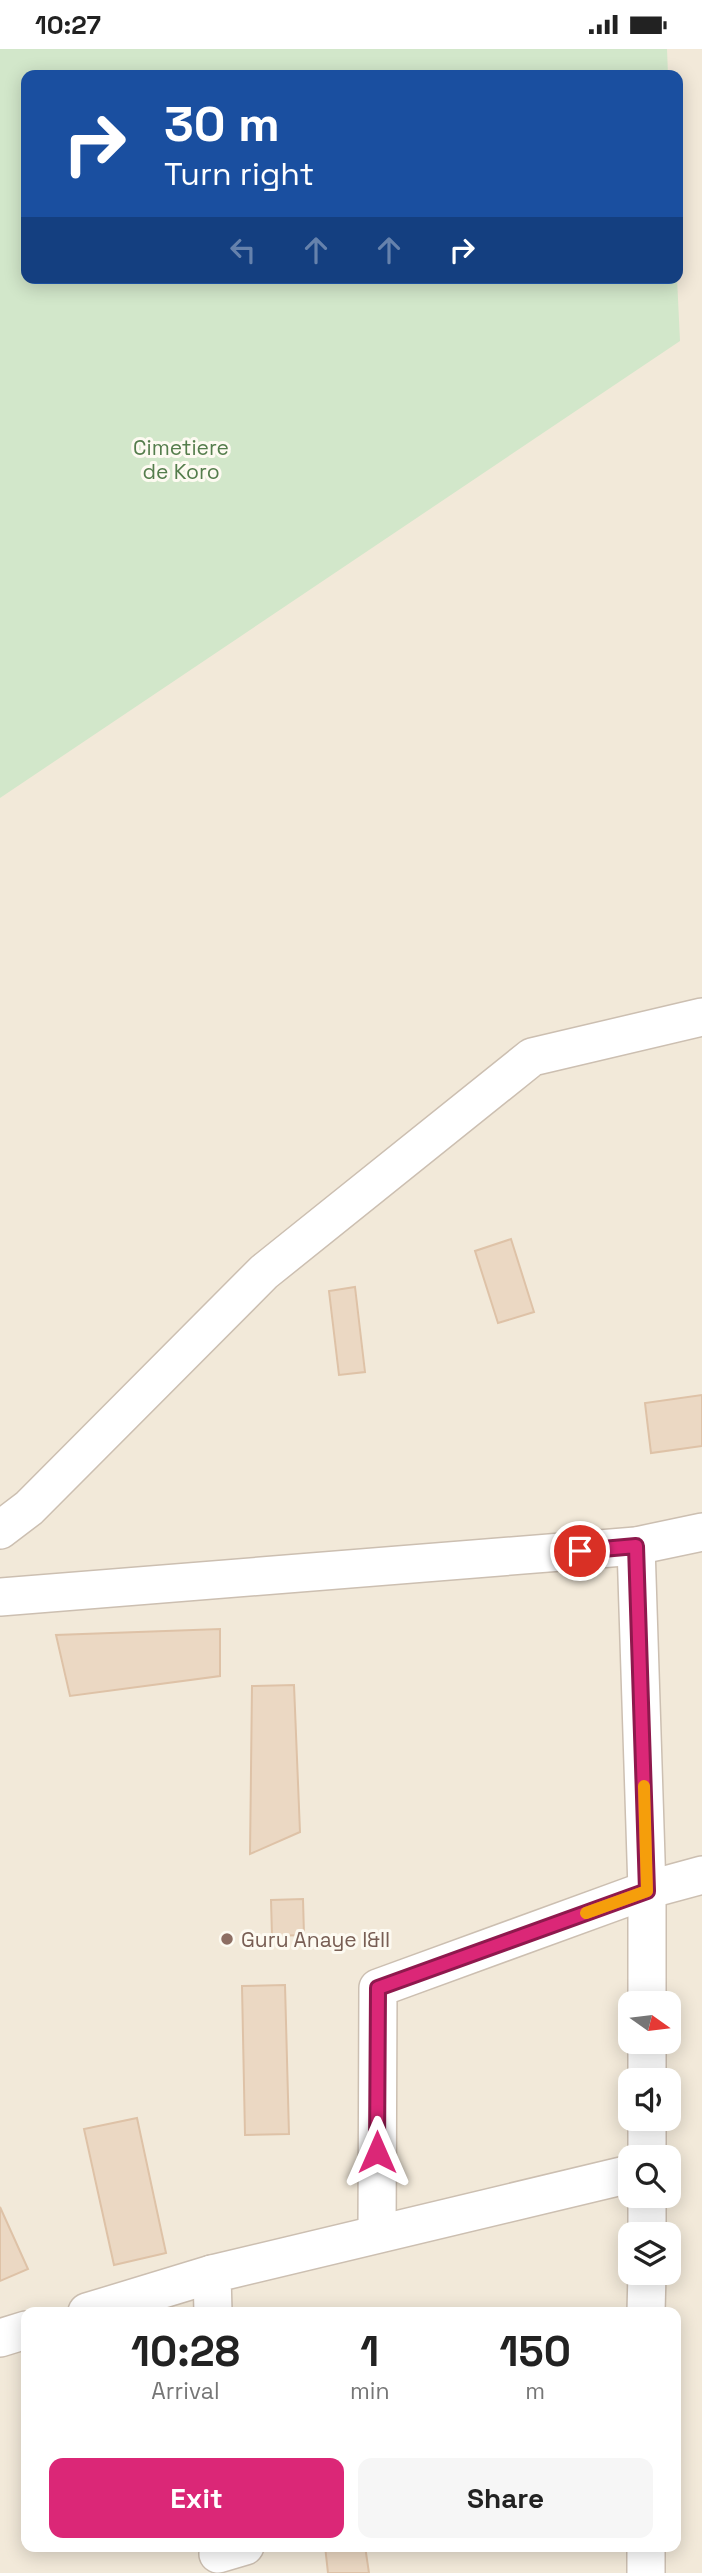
<!DOCTYPE html>
<html lang="en">
<head>
<meta charset="utf-8">
<style>
  :root { --surface:#fff; --page:#f6f6f6; --text:#222; --muted:#767676; --accent:#db2777 }
  body { margin:0; font-family:"Space Grotesk",sans-serif; background:var(--page); color:var(--text); height:100vh; display:flex; flex-direction:column; font-size:26px; white-space:nowrap }
  * { box-sizing:border-box; margin:0 }
  p { font-size:23px; color:var(--muted) }
  .icon { flex:none; width:38px; height:38px; fill:none; stroke:currentColor; stroke-width:2; stroke-linecap:round; stroke-linejoin:round }
  .map { position:relative; flex:1; overflow:hidden }
  .panel { position:absolute; left:21px; top:2258px; width:660px; height:245px; display:flex; flex-direction:column; background:var(--surface); border-radius:14px; box-shadow:0 4px 18px #0003 }
  .panel>* { flex:none }
  .guide { position:absolute; left:21px; top:21px; width:662px; height:214px; border-radius:14px; box-shadow:0 4px 18px #0003; background:#1a4fa0; color:#fff; overflow:hidden }
  .needle { width:46px; rotate:104deg }
  .tools { position:absolute; left:618px; top:1942px; display:grid; gap:14px }
  .tools a { display:grid; place-items:center; width:63px; height:63px; border-radius:14px; background:var(--surface); box-shadow:0 4px 18px #0003; font-size:35px }
  .pin { position:absolute; display:grid; place-items:center; width:60px; height:60px; color:#fff; margin:-30px; border:4px solid #fff; border-radius:50%; box-shadow:0 2px 7px #0007 }
  .me { position:absolute; width:77px; margin:-38px; rotate:0deg; stroke-linejoin:round; filter:drop-shadow(0 0 5px #0008) }
  .turn { display:flex; align-items:center; gap:24px; height:147px; padding:0 28px; font-size:32px }
  .turn .icon { width:91px; height:91px; stroke-width:2.5 }
  .turn b { display:block; font-size:49px; line-height:60px }
  .lanes { display:flex; align-items:center; height:66px; padding:0 28px; background:#0003; justify-content:center; gap:35px; direction:ltr }
  .lanes .off { opacity:.35 }
  .eta { display:flex; justify-content:space-evenly; align-items:center; height:119px; text-align:center }
  .eta b { font-size:42px; font-weight:800; line-height:49px }
  .button { display:flex; gap:14px; margin-top:auto; padding:14px 28px }
  .button a { flex:1; height:80px; border-radius:14px; background:var(--accent); color:#fff; font-size:28px; font-weight:800; line-height:80px; text-align:center }
  .button a+a { background:var(--page); color:var(--text) }
  .status { display:flex; justify-content:space-between; align-items:center; height:49px; padding:0 35px; background:var(--surface); direction:ltr }
  .status svg { height:19px; fill:currentColor }
  .map>svg:first-child { display:block }
  .residential { fill:#f2e9d9; fill-rule:evenodd }
  .green { fill:#d2e7ca }
  .building { fill:#ebd8c3; stroke:#dec2a7; stroke-width:2 }
  .lines { fill:none; stroke-linecap:round; stroke-linejoin:round }
  .street-casing { stroke:#ccbfb1; stroke-width:40 }
  .street { stroke:#fff; stroke-width:37 }
  .route-casing { stroke:#8e194d; stroke-width:18 }
  .route { stroke:#db2777; stroke-width:12 }
  .slow { stroke:#f59e0b; stroke-width:12 }
  .education-dot { fill:#8d6e63; stroke:#fdfaf1; stroke-width:2.5 }
  .labels { text-anchor:middle; dominant-baseline:central; stroke-width:6; stroke-linejoin:round; paint-order:stroke }
  .park-label { font-size:21px; fill:#547d4c; stroke:#fdfaf1 }
  .education-label { font-size:21px; fill:#785e54; stroke:#fdfaf1; text-anchor:start }
</style>
</head>
<body>
<div class="status"><b>10:27</b><svg viewBox="0 0 49 12"><path d="M0 12V9h3v3zM5 12V6h3v6zM10 12V3h3v9zM15 12V0h3v12zM26 1h20v11H26zM47 4h2v5h-2z"/></svg></div>
<div class="map">
<svg width="702" height="2524" viewBox="0 0 702 2524">
  <rect width="100%" height="100%" fill="#fbf6ea"/>
  <!-- residential -->
  <path class="residential" d="M0 0H702V2524H0ZM26 26H677V229H26ZM630 1955H668V1993H630ZM630 2032H668V2070H630ZM630 2109H668V2147H630ZM630 2186H668V2224H630ZM26 2263H676V2497H26Z"/>
  <!-- green -->
  <path class="green" d="M0 0H667L668 26H26V229H677L680 292 0 749Z"/>
  <!-- building -->
  <g class="building">
    <path d="M511 1190 534 1263 498 1274 475 1202Z"/>
    <path d="M355 1238 365 1323 339 1326 329 1242Z"/>
    <path d="M702 1346V1397L651 1404 645 1354Z"/>
    <path d="M220 1580V1627L70 1647 56 1586Z"/>
    <path d="M294 1636 300 1783 250 1805 252 1637Z"/>
    <path d="M303 1850 304 1886 272 1887 271 1851Z"/>
    <path d="M285 1936 289 2085 245 2086 242 1937Z"/>
    <path d="M137 2069 166 2204 114 2216 84 2080Z"/>
    <path d="M0 2158 28 2220 0 2232Z"/>
    <path d="M325 2497H365L369 2524H328Z"/>
  </g>
  <g class="lines">
    <!-- street casing -->
    <g class="street-casing">
      <g id="street">
        <path d="M0 1481 29 1459 264 1223 532 1008 702 968"/>
        <path d="M636 1497 647 1841V1955"/>
        <path d="M0 1548 636 1497 702 1483"/>
        <path d="M647 2032V1993"/>
        <path d="M647 2109V2070"/>
        <path d="M377 2185 378 1939 647 1841 702 1826"/>
        <path d="M647 2186V2147"/>
        <path d="M87 2263 212 2225"/>
        <path d="M213 2263 212 2225 630 2125"/>
        <path d="M646 2263 647 2224"/>
        <path d="M0 2289 26 2281"/>
        <path d="M218 2505 245 2497"/>
        <path d="M646 2524V2497"/>
      </g>
    </g>
    <!-- street -->
    <use href="#street" class="street"/>
  </g>
  <g class="lines">
    <!-- route casing -->
    <g class="route-casing">
      <path id="route" d="M377 2103 378 1939 647 1842 636 1497 580 1502"/>
    </g>
    <!-- route -->
    <use href="#route" class="route"/>
    <!-- slow -->
    <path class="slow" d="M586 1864 647 1842 644 1737"/>
  </g>
  <!-- markers -->
  <circle class="education-dot" cx="227" cy="1890" r="7"/>
  <g class="labels">
    <!-- park labels -->
    <g class="park-label">
      <text x="181" y="398">Cimetiere<tspan x="181" dy="24">de Koro</tspan></text>
    </g>
    <!-- education labels -->
    <g class="education-label">
      <text x="241" y="1890">Guru Anaye I&amp;II</text>
    </g>
  </g>
</svg>
<div class="tools">
<a><svg class="needle" viewBox="-14 -14 28 28"><path d="M0-13l5 13h-10z" fill="#e53935"/><path d="M0 13l5-13h-10z" fill="#767676"/></svg></a>
<a><svg class="icon" aria-label="sound" viewBox="0 0 24 24"><path d="M4 9h4l5-4v14l-5-4H4zM17 9q2 3 0 6"/></svg></a>
<a><svg class="icon" aria-label="search" viewBox="0 0 24 24"><circle cx="10" cy="10" r="6"/><path d="M15 15l6 6"/></svg></a>
<a><svg class="icon" aria-label="layers" viewBox="0 0 24 24"><path d="M12 4l9 5-9 5-9-5zM3 14l9 5 9-5"/></svg></a>
</div>
<div class="pin" style="left:580px;top:1502px;background:#d93025"><svg class="icon" aria-label="arrive" viewBox="0 0 24 24"><path d="M6 21V4h12l-3 4 3 4H6"/></svg></div>
<svg class="me" style="left:377px;top:2103px" viewBox="-20 -20 40 40"><path d="M0-17L14 15 0 8-14 15z" fill="#db2777" stroke="#fff" stroke-width="4"/></svg>
<div class="guide">
<div class="turn"><svg class="icon" aria-label="right" viewBox="0 0 24 24"><path d="M7 20v-9h11M14 6l5 5-5 5"/></svg><div><b>30 m</b>Turn right</div></div>
<div class="lanes"><svg class="icon off" aria-label="left" viewBox="0 0 24 24"><path d="M17 20v-9H6M10 6l-5 5 5 5"/></svg><svg class="icon off" aria-label="ahead" viewBox="0 0 24 24"><path d="M12 20V5M6 11l6-6 6 6"/></svg><svg class="icon off" aria-label="ahead" viewBox="0 0 24 24"><path d="M12 20V5M6 11l6-6 6 6"/></svg><svg class="icon" aria-label="right" viewBox="0 0 24 24"><path d="M7 20v-9h11M14 6l5 5-5 5"/></svg></div>
</div>
<section class="panel">
<div class="eta">
<div><b>10:28</b><p>Arrival</p></div>
<div><b>1</b><p>min</p></div>
<div><b>150</b><p>m</p></div>
</div>
<div class="button"><a>Exit</a><a>Share</a></div>
</section>
</div>
</body>
</html>
